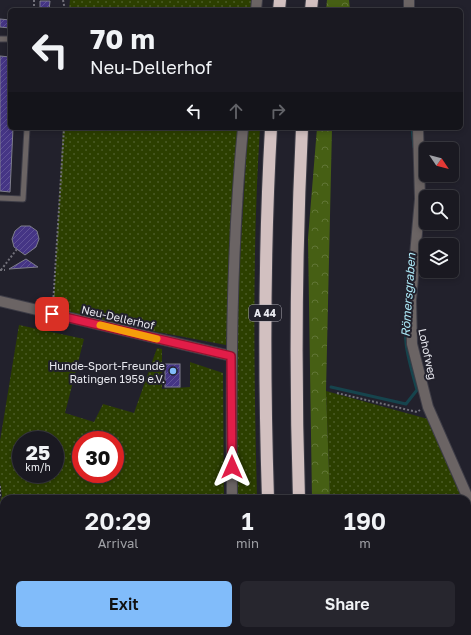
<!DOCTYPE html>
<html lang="en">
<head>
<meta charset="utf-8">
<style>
  :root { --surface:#1a1921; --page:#27262e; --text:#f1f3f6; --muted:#9fa0a5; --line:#38383f; --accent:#81bcfa }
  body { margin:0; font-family:"Golos Text",sans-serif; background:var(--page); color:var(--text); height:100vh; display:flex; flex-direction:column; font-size:15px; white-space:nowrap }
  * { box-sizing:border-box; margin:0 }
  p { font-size:13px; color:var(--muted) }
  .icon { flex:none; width:22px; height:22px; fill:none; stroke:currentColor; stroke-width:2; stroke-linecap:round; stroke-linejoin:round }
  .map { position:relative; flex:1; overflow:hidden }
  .drawer { position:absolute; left:0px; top:495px; width:471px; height:140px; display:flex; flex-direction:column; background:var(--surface); border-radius:12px 12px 0 0; box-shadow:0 2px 6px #0003,0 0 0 1px var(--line) }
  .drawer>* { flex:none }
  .top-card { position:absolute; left:8px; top:8px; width:455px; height:122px; border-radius:6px; box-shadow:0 2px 6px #0003,0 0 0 1px var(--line); background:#1a1921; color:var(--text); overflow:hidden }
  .needle { width:26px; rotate:125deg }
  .buttons { position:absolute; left:419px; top:142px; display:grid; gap:8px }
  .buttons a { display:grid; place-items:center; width:40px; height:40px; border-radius:6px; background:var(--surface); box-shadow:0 2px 6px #0003,0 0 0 1px var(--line); font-size:20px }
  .speed { position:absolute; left:12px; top:431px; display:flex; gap:8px; font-size:20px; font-weight:700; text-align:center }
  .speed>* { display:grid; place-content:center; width:52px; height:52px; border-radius:50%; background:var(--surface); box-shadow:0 2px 6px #0003,0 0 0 1px var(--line); line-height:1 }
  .speed small { font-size:10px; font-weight:400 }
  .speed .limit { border:6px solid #d22; background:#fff; color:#111 }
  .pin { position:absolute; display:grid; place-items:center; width:34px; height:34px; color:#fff; margin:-17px; border-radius:8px; box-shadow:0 2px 6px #0006 }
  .me { position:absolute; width:44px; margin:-22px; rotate:0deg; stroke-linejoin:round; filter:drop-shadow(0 0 3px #0008) }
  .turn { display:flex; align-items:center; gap:14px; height:84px; padding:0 16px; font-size:18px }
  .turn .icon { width:52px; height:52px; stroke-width:2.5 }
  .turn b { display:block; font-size:28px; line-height:34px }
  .lanes { display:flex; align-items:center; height:38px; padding:0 16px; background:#0003; justify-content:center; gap:20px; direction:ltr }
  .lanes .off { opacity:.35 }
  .eta { display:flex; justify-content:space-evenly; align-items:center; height:68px; text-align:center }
  .eta b { font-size:24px; font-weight:600; line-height:28px }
  .action { display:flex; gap:8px; margin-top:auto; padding:8px 16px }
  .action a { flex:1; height:46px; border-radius:6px; background:var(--accent); color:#111; font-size:16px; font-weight:600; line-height:46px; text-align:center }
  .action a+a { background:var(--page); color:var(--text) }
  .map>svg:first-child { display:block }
  .grass { fill:url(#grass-dots); fill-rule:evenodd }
  .forest { fill:url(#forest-crowns) }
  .park { fill:#2c3f00 }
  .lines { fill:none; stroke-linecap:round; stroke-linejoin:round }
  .stream { stroke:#16444d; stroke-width:3 }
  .building { fill:url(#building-hatch); stroke:#7e7e8b }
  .lane-casing { stroke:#3e3d47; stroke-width:7 }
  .street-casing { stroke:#3e3d47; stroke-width:12 }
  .highway-casing { stroke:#3e3d47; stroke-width:14 }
  .path { stroke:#72717a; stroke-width:2; stroke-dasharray:2 2; stroke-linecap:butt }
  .lane { stroke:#6b6464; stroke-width:5 }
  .street { stroke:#6b6464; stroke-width:10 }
  .highway { stroke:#d2c0c0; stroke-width:12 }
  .route-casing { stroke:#92132f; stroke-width:10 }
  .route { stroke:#e11d48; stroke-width:7 }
  .slow { stroke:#f59e0b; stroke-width:7 }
  .poi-dot { fill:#81bcfa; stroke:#22212c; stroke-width:1.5 }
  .labels { text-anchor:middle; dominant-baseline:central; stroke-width:4; stroke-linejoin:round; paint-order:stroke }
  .shield { fill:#22212c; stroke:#adacb4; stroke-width:1 }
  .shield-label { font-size:10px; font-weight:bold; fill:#e8e8ef }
  .street-label { font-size:11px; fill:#e8e8ef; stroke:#22212c }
  .poi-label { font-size:11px; fill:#e8e8ef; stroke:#22212c; text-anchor:end }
  .water-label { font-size:12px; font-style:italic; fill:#ace8f6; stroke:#22212c }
</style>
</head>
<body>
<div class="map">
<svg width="471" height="635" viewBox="0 0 471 635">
  <defs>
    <pattern id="grass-dots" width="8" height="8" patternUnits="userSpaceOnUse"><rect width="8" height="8" fill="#2c3f00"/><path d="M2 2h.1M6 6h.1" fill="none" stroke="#4b5b26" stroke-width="1.8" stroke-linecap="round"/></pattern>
    <pattern id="forest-crowns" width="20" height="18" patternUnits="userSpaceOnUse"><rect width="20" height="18" fill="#465f14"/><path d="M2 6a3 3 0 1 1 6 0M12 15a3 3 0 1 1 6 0" fill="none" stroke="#617636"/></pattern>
    <pattern id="building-hatch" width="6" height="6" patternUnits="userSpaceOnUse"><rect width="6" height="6" fill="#453585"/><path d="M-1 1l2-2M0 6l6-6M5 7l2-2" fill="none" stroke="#605297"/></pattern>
  </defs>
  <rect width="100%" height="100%" fill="#22212c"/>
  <!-- grass -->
  <g class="grass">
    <path d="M70 0H253L251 10H69Z"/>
    <path d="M63 128H240L226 345 53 312Z"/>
    <path d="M248 128H260C252 252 254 375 257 499H236L234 357Z"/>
    <path d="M19 325 84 339 65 413 94 422 103 404 134 413 157 348 162 349V389L190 387V362L223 373 224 499H46L43 495 42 499H4V544L0 546V501L2 496 0 482V441ZM21 440H55V474H21ZM81 440H115V474H81Z"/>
    <path d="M326 391 428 419 465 499H330Z"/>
    <path d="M4 573V631H228V635H0V575Z"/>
    <rect x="335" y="631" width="51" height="4"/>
  </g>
  <!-- forest -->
  <g class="forest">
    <path d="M327 0H349L350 10H326Z"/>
    <path d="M317 128H332L326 391 330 499H312L308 238Z"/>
    <path d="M4 544V572L0 573V546Z"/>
  </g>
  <!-- park -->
  <path class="park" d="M467 567 471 573V626H467Z"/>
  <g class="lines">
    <!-- stream -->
    <g class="stream">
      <path d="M412 128 414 147"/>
      <path d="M331 387 406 404 417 390C407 355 402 338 407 301"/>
      <path d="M0 556 4 554"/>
    </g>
  </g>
  <!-- building -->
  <g class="building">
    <path d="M40 1H50L49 10H40Z"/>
    <path d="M0 19 10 20V28L0 27Z"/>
    <path d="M0 56 10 57V128H13L10 192 0 191Z"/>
    <path d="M21 226H30L37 231 39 239 36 247 25 255 14 247 12 239 15 231Z"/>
    <path d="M26 259 38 267 9 269Z"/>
    <rect x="165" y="364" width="15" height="23"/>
  </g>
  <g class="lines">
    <!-- lane casing -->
    <g class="lane-casing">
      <g id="lane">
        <path d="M0 39H10"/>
        <path d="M0 198 23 199 27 128"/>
        <path d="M421 631 471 633"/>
        <path d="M392 635 396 631"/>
      </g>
    </g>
    <!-- street casing -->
    <g class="street-casing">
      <g id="street">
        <path d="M409 0V10"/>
        <path d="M256 10 257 0"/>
        <path d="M418 128 420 199 411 300 412 344 428 407 471 505"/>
        <path d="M0 301 231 356"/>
        <path d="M232 499C231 375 231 251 243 128"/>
        <path d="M235 631V635"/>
      </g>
    </g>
    <!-- highway casing -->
    <g class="highway-casing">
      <g id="highway">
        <path d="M279 10 280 0"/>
        <path d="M311 10 312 0"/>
        <path d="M268 499C264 375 264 252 271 128"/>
        <path d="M299 499C295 375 296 252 302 128"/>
        <path d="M272 631 273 635"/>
        <path d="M305 631V635"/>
      </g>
    </g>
    <!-- path -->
    <g class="path">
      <path d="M63 0 65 10"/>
      <path d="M34 10V0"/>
      <path d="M0 270H5"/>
      <path d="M1 270 17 249"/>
      <path d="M53 305 64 128"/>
      <path d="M337 393 417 412 420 410"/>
      <path d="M0 486V498"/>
      <path d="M467 553 471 563"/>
      <path d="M0 575 4 573"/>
    </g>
    <!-- lane -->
    <use href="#lane" class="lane"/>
    <!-- street -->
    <use href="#street" class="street"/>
    <!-- highway -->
    <use href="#highway" class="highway"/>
  </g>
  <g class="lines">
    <!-- route casing -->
    <g class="route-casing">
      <path id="route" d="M52 314 231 356 232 467"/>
    </g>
    <!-- route -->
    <use href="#route" class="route"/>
    <!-- slow -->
    <path class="slow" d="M100 325 157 339"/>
  </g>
  <!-- markers -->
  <circle class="poi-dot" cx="173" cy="371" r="4"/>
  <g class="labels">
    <!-- shield labels -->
    <rect class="shield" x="249" y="305" width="32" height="16" rx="3"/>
    <g class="shield-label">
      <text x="265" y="313">A 44</text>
    </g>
    <!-- street labels -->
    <g class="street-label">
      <text transform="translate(118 317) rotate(13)">Neu-Dellerhof</text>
      <text transform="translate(428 354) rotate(78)">Lohofweg</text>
    </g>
    <!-- poi labels -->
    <g class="poi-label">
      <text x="165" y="365">Hunde-Sport-Freunde<tspan x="165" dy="13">Ratingen 1959 e.V.</tspan></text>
    </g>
    <!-- water labels -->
    <g class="water-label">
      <text transform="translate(408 295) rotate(-86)">Römersgraben</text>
    </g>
  </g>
</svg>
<div class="buttons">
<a><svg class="needle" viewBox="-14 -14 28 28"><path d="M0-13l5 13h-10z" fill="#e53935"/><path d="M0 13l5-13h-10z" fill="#9fa0a5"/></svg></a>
<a><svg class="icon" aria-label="search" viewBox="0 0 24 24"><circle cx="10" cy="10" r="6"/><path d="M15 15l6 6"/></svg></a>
<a><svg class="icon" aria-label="layers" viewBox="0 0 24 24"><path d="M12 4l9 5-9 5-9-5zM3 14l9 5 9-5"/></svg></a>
</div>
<div class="speed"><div>25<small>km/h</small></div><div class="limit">30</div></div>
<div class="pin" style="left:52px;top:314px;background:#d93025"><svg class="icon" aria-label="arrive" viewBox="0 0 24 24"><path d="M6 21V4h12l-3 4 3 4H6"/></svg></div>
<svg class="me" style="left:232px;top:467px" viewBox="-20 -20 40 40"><path d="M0-17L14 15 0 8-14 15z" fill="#e11d48" stroke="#fff" stroke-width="4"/></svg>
<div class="top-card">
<div class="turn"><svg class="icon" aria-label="left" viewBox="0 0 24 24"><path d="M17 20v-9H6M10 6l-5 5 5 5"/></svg><div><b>70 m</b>Neu-Dellerhof</div></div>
<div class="lanes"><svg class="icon" aria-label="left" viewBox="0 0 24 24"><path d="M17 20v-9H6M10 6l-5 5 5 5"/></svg><svg class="icon off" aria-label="ahead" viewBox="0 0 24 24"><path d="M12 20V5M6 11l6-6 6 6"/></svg><svg class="icon off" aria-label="right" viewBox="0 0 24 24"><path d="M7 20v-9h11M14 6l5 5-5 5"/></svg></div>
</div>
<section class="drawer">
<div class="eta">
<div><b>20:29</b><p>Arrival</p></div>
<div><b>1</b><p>min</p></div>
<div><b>190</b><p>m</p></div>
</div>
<div class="action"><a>Exit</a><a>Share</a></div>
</section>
</div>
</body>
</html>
